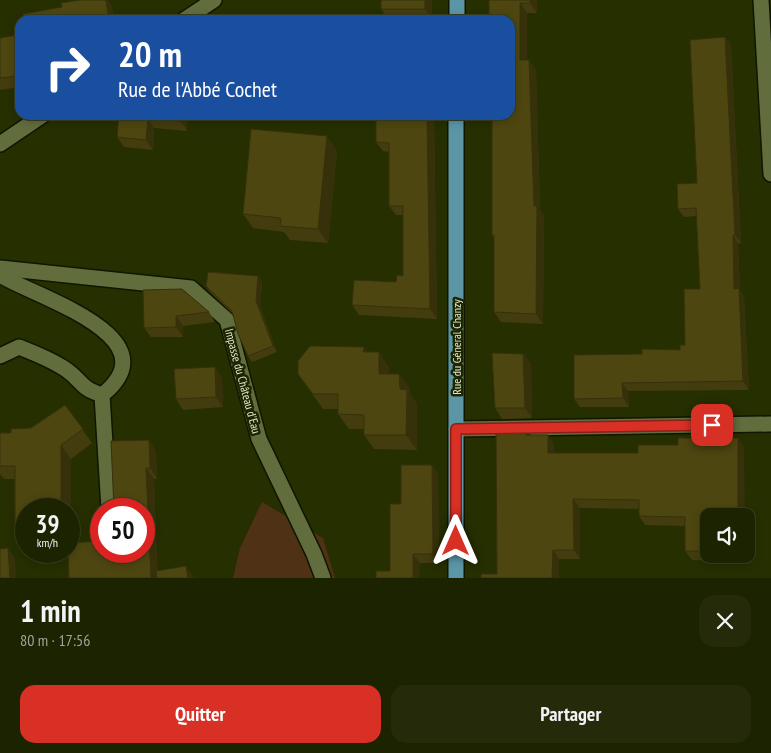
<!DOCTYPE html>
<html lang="fr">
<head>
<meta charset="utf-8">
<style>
  :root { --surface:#1c2300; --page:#252b0a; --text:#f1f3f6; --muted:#a0a499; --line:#3a4022; --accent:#d93025 }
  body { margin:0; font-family:"PT Sans Narrow",sans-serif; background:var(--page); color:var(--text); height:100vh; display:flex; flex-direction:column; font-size:19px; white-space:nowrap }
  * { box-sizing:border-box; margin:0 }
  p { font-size:16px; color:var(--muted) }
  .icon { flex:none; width:28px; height:28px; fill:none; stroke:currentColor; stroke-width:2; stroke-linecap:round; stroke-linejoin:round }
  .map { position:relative; height:578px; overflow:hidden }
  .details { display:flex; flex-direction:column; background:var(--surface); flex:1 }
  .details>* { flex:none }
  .guide { position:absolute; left:15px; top:15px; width:500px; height:105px; border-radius:15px; box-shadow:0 2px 8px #0003,0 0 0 1px var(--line); background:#1a4fa0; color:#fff; overflow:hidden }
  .buttons { position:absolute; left:700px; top:508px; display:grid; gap:10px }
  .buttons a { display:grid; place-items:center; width:55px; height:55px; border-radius:10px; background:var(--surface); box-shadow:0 2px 8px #0003,0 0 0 1px var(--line); font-size:25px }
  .speed { position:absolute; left:15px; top:498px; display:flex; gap:10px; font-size:25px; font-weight:700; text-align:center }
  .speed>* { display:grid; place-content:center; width:65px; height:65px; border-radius:50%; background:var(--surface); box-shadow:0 2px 8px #0003,0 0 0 1px var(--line); line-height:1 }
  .speed small { font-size:12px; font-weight:400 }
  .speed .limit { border:8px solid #d22; background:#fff; color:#111 }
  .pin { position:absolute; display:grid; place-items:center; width:42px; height:42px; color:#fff; margin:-21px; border-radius:10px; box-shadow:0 2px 8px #0006 }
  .me { position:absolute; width:55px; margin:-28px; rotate:0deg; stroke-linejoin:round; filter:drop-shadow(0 0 4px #0008) }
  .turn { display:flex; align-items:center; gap:18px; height:105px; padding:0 20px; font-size:22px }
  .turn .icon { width:65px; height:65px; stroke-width:2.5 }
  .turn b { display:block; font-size:35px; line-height:42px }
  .round { display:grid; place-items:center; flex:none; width:52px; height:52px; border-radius:15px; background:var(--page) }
  .headline { display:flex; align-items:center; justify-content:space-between; height:85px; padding:0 20px }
  h1 { font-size:30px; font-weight:700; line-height:38px }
  .primary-button { display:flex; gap:10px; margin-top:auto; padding:10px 20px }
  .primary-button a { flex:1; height:58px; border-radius:15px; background:var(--accent); color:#fff; font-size:20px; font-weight:700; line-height:58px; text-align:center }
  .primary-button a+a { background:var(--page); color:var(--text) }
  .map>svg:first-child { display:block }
  .green { fill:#4f3116 }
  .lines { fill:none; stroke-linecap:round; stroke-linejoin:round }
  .minor-casing { stroke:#101600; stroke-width:18 }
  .major-casing { stroke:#101600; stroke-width:18 }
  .minor { stroke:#616d3d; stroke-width:15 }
  .major { stroke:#5b95a6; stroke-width:15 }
  .wall { fill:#433c0e; fill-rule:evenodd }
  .shaded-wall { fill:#37310b }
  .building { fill:#4e4610; stroke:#37310b }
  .route-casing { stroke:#8d1f18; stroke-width:12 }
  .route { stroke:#d93025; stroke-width:9 }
  .labels { text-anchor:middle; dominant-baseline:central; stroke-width:5; stroke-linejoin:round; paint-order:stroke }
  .street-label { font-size:12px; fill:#dfe7cc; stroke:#1d2501 }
</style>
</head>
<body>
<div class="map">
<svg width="771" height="578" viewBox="0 0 771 578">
  <rect width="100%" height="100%" fill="#262f00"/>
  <!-- green -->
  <path class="green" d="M262 502 323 538 335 578H233L240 548Z"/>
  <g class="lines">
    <!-- minor casing -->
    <g class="minor-casing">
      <g id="minor">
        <path d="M761 0 771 174"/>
        <path d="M184 20 214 0"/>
        <path d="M0 144 43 115"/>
        <path d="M0 268 191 288 227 320 259 439 314 554 323 578"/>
        <path d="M0 275C35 297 175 337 102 395 80 388 84 383 68 371 53 360 36 354 19 347L0 356"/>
        <path d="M102 395 109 509"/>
        <path d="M456 429 771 424"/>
      </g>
    </g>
    <!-- major casing -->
    <g class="major-casing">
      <g id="major">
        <path d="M457 20V0"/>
        <path d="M456 115V578"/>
      </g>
    </g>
    <!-- minor -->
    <use href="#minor" class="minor"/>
    <!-- major -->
    <use href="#major" class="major"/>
  </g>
  <!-- wall -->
  <g class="wall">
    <path d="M432 0V19L389 20 381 9Z"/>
    <path d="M489 0H537V13H527V60L536 70 540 210 544 216 543 324 501 322 494 312V238L492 235 510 115Z"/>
    <path d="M17 35 20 40V87L0 90V38Z"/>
    <path d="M731 45 741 243 738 244 740 290 744 297 749 390 628 391 629 407H580L574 399 642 354 680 350 685 345 700 289 697 216 684 217 678 209 697 183Z"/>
    <path d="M119 115H187V131L154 128 153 150 124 147 117 137Z"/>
    <path d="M434 115 437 319 359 315 352 305 396 282 403 276V215H396L389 206V152L383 151 376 142Z"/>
    <path d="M337 151 328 243 290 240 284 232 253 228 243 214Z"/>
    <path d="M258 276 262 282 260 306 277 352 252 362 248 356 233 314 210 292 206 286Z"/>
    <path d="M182 289 209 312 215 322 183 326V337H151L144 328Z"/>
    <path d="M368 352 389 367V374H399L410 389V394L417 404V450L374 449 364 435V429H349L338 414V409H323L298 374Z"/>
    <path d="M523 354 531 364 532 418 502 419 495 408Z"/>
    <path d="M222 378 223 407 183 410 176 399Z"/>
    <path d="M65 405 92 443 71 459V542L144 551 114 509 156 451 157 479H154L157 571 193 576V578L68 553H24L15 539V479H4L0 474V433H11L31 428ZM26 509H69V551H26Z"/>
    <path d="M531 435 554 444V453H638L678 445 738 438 744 447 709 516V554H745V561L692 560 685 551V526L645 525 639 516V509L580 508V559H559L497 574Z"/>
    <path d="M432 465 438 474 439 563H420L390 571 401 504Z"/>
  </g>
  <!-- shaded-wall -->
  <g class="shaded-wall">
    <path d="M106 0H108L112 6 115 20H109Z"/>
    <path d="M425 0H432V19L425 9Z"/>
    <path d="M530 0H537V13L530 3Z"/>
    <path d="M520 3 527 13V70L520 60Z"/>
    <path d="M17 35 20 40V55Z"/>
    <path d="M725 37 731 45 741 243 735 235Z"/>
    <path d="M529 60 536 70 540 210 544 216 543 324 536 314 534 206Z"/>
    <path d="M180 115H187V131L181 121Z"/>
    <path d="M427 115H434L437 319 430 309Z"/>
    <path d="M148 118 154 128 153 150 146 140Z"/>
    <path d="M327 136 337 151 328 243 318 229Z"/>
    <path d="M733 235 738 244 740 290 744 297 749 390 743 381 734 289Z"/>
    <path d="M258 276 262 282 260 306 277 352 273 346 256 301Z"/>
    <path d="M176 316 183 326V337L176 327Z"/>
    <path d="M364 347 374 361 363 352Z"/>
    <path d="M379 352 389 367V389L379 374Z"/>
    <path d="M523 354 531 364 532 418 525 408Z"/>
    <path d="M215 367 222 378 223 407 216 397Z"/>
    <path d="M399 374 410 389V394L417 404V450L406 435 400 389Z"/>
    <path d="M622 383 628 391 629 407 623 398Z"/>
    <path d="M526 428 532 437 526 435Z"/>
    <path d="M548 435 554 444V463L548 453Z"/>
    <path d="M738 438 744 447 745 516H738Z"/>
    <path d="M149 440 156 451 157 479 150 468Z"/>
    <path d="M61 445 71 459V553L69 550V509H61Z"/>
    <path d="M432 465 438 474 439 563 433 554Z"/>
    <path d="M146 468 154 479 158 578H151Z"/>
    <path d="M573 499 580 508V559L574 550Z"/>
    <path d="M8 548 15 558 16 578H10Z"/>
    <path d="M553 550 559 559V578H552Z"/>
    <path d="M413 554 420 563 419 578H413Z"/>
    <path d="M740 554H745V561Z"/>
    <path d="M186 566 193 576V578H188Z"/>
  </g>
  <!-- building -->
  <g class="building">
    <path d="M80 0H106L109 20H24L23 14 62 7 61 3Z"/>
    <rect x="381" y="0" width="44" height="9"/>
    <path d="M489 0H530V3H520V60H529L534 206H537L536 314 494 312V235H492V115H510V20H489Z"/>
    <path d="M17 35 20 55V72H18V76L0 78V38Z"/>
    <path d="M725 37 735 235H733L734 289 739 288 743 381 622 383 623 398 574 399V355L642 354V349L680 350V345H685L684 289H700L696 208 678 209 677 184 697 183 690 40Z"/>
    <path d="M119 115H180L181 121 148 118 146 140 117 137Z"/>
    <path d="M376 115H427L430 309 352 305 354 280 396 282 397 275 403 276V206H389V143L376 142Z"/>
    <path d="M251 129 327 136 318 229 280 226 281 218 243 214Z"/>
    <path d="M208 272 258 276 256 301 273 346 248 356 238 334 232 311 206 286Z"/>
    <path d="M182 289 209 312 176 316V327L144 328 143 290Z"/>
    <path d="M310 346 364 347 363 352H379V374H399L400 389 407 390 406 435H364V415L338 414V394H313L298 374V361Z"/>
    <path d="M492 353 523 354 525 408H495Z"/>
    <path d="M215 367 216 397 176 399 174 369Z"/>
    <path d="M65 405 83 429 61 445V509H26V539H15V466H0V433H11V429L31 428Z"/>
    <path d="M526 428V435H548V453H638V445H678V438H738V516H709V551H685V517L639 516V500L573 499 574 550H553L552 578H481V574H497L496 429Z"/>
    <path d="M149 440 150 468H146L151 578H69L68 551H69V543L101 541V551H144V509H114L111 441Z"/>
    <path d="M401 465H432L433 554H413V578H376V571H390V504H401Z"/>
    <path d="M8 548 10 578H0V549Z"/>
    <path d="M186 566 188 578H157L156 571Z"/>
  </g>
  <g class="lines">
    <!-- route casing -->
    <g class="route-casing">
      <path id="route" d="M456 541V429L712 425"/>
    </g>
    <!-- route -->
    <use href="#route" class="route"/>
  </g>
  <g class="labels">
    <!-- street labels -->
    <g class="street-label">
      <text transform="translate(456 347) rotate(-90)">Rue du Géneral Chanzy</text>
      <text transform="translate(243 381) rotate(75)">Impasse du Château d'Eau</text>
    </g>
  </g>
</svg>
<div class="buttons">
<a><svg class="icon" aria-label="sound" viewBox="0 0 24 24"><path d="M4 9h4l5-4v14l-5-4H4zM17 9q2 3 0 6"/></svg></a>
</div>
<div class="speed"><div>39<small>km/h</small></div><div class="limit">50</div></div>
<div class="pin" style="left:712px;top:425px;background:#d93025"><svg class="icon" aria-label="arrive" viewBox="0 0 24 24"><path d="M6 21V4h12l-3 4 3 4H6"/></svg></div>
<svg class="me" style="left:456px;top:541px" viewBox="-20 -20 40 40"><path d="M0-17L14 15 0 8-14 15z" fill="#d93025" stroke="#fff" stroke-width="4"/></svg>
<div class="guide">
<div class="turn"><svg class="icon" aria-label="right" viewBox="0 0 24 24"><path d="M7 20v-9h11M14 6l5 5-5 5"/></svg><div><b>20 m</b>Rue de l'Abbé Cochet</div></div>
</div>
</div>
<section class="details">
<div class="headline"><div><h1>1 min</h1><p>80 m · 17:56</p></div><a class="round"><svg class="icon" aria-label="close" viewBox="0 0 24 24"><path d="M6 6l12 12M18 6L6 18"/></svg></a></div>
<div class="primary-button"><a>Quitter</a><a>Partager</a></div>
</section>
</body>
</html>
